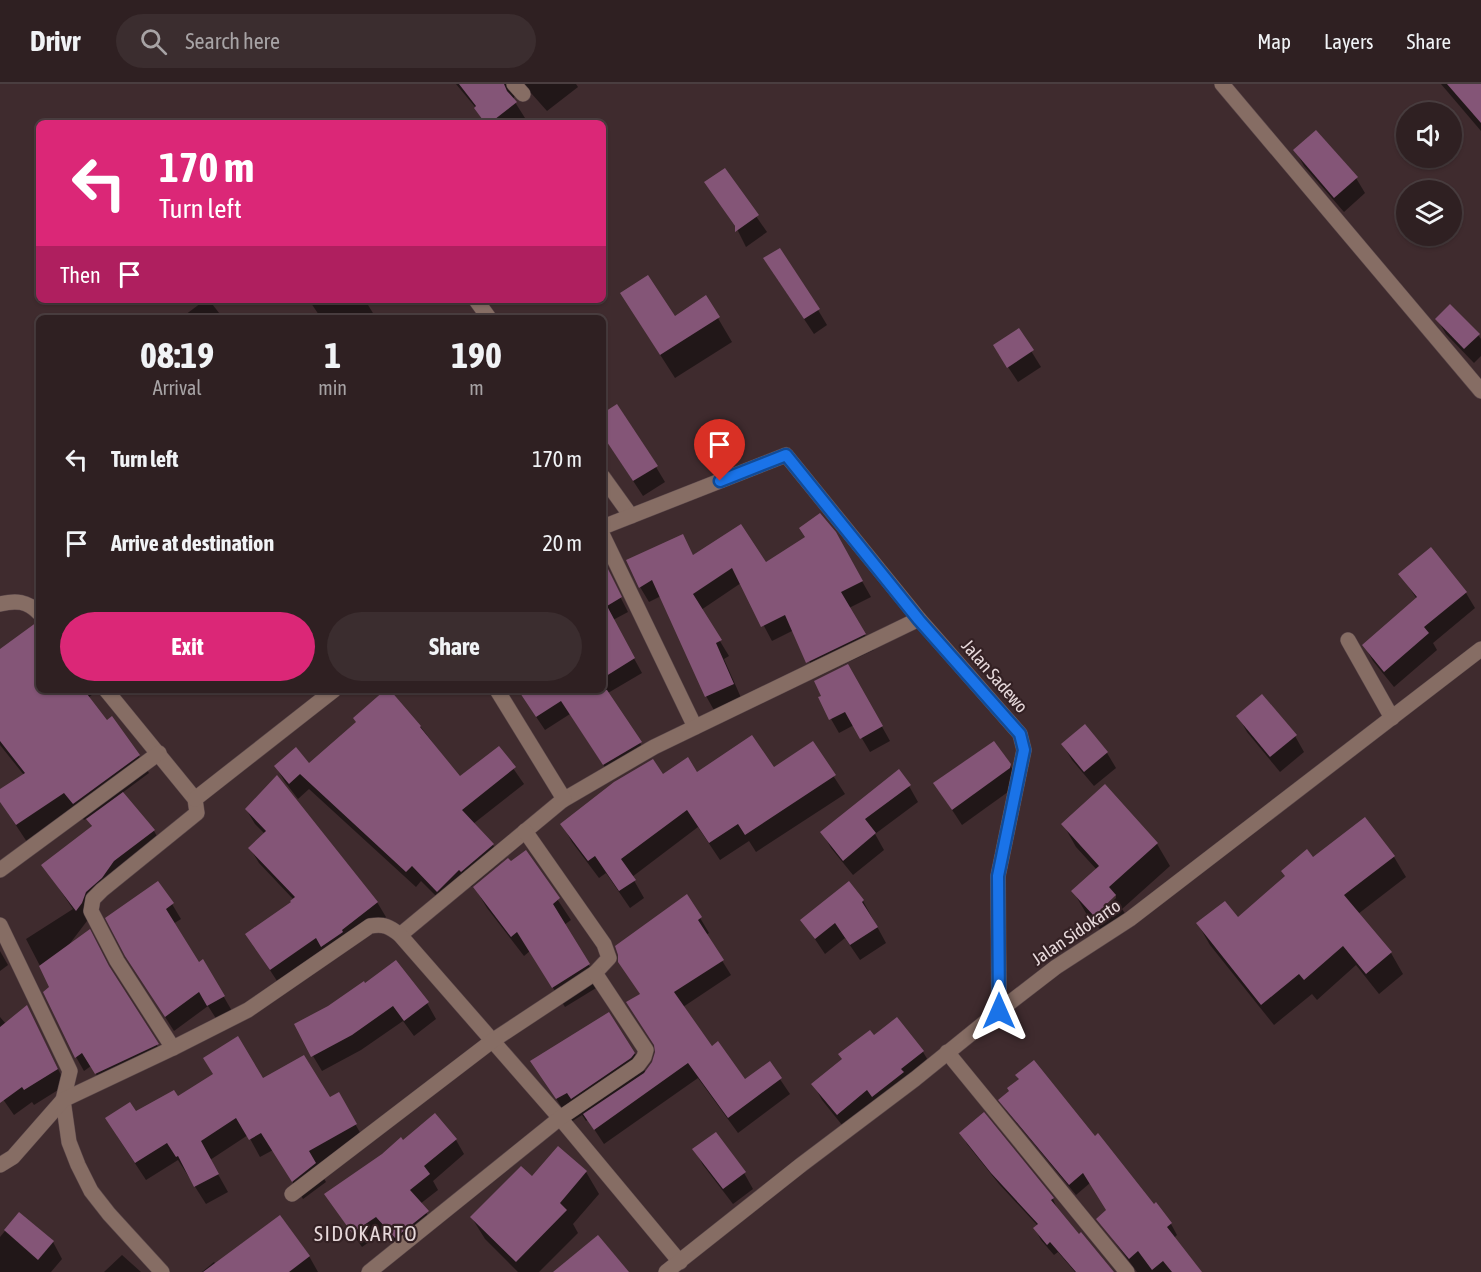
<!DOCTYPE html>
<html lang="en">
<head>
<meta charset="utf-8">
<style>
  :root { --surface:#2f2022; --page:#3b2d2f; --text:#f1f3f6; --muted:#a7a3a5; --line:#4a3e40; --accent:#db2777 }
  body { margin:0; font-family:"Asap Condensed",sans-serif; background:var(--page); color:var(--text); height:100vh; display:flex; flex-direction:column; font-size:22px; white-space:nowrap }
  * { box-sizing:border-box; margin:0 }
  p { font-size:20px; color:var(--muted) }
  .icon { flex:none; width:33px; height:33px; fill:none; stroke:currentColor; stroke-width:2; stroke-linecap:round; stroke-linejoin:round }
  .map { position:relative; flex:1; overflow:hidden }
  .side { position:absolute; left:36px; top:231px; width:570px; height:378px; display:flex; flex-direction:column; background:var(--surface); border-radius:9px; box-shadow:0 2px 4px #0004,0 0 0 2px var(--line) }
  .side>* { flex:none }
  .hud { position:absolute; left:36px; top:36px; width:570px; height:183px; border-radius:9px; box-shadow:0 2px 4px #0004,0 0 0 2px var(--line); background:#db2777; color:#fff; overflow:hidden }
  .controls { position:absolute; left:1396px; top:18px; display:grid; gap:12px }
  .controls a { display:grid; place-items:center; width:66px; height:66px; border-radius:50%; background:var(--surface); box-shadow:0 2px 4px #0004,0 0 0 2px var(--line); font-size:30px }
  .pin { position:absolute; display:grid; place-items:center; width:51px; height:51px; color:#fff; margin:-62px -26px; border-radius:50% 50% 50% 0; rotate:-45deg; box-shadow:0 0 6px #0007 }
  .pin .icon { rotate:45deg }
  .me { position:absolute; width:66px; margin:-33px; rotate:0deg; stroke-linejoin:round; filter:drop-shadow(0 0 4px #0008) }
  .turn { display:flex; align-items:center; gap:21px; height:126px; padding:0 24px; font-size:27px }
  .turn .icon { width:78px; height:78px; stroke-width:2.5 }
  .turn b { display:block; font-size:42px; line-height:51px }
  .then { display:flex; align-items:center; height:57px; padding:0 24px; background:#0003; gap:12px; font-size:22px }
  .eta { display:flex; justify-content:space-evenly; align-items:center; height:102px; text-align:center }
  .eta b { font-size:36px; font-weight:700; line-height:42px }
  .action { display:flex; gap:12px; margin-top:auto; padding:12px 24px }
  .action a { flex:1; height:69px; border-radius:36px; background:var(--accent); color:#fff; font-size:24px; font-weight:700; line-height:69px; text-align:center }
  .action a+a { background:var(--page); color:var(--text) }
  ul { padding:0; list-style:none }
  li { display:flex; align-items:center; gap:18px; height:84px; padding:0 24px }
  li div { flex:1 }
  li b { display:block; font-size:22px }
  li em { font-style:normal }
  header { display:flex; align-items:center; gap:36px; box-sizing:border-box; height:84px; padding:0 30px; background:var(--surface); border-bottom:2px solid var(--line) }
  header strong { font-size:28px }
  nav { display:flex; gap:33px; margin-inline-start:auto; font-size:21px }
  .search { width:420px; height:54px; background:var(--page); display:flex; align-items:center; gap:15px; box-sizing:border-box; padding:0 21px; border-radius:33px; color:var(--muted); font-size:22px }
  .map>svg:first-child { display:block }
  .shadow { fill:#0007 }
  .building { fill:#845577 }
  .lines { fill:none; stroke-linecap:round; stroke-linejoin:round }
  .minor-casing { stroke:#5a474a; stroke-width:16 }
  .minor { stroke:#866d64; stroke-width:15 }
  .route-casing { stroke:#114b97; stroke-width:15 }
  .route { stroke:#1a73e8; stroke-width:10 }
  .labels { text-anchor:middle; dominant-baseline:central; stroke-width:4.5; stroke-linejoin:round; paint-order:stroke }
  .street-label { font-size:18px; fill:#e7d9db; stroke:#342124 }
  .quarter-label { font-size:21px; letter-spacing:1.5px; fill:#e7d9db; stroke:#342124 }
</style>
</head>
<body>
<header>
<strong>Drivr</strong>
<div class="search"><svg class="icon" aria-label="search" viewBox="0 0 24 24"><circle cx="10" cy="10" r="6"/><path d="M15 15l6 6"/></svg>Search here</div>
<nav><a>Map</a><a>Layers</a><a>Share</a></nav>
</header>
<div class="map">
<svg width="1481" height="1188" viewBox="0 0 1481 1188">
  <rect width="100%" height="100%" fill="#3f2b2e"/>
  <!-- shadow -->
  <g class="shadow">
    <path d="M456 0H576L578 3 547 27 531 9 522 6 517 8 513 15 525 34 518 39H484L476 24Z"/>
    <path d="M1441 0H1481V47Z"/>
    <path d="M1295 66 1356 94 1365 109 1344 128 1304 82Z"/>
    <path d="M724 86 767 148 746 163 737 145 706 99Z"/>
    <path d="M774 190 818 226 827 241 814 250Z"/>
    <path d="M706 214 732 258 675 294 636 233 675 234Z"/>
    <path d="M205 216H209L223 234H181Z"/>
    <path d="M309 216H351L354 220 365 216 376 234H321Z"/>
    <path d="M1437 235 1478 251 1481 255V272L1474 279 1446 250Z"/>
    <path d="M1018 246 1041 283 1018 298 1004 277Z"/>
    <path d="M603 331 656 383 665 398 643 412 603 351Z"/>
    <path d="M834 448 871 513 849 524 874 566 817 593 794 546 772 557 741 499 701 526 729 572 724 575 742 616 715 628 706 612 661 512 649 518 640 503 682 452 694 473 766 480Z"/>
    <path d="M603 479 628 528 613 536 642 589 608 609 649 673 612 694 570 630 545 646 518 606H603Z"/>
    <path d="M1400 490 1466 509 1475 524 1433 559 1437 566 1394 603 1373 577 1364 561 1417 515Z"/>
    <path d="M39 540V606H91L93 610 88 614 106 638 139 672 149 689 122 709 154 747 162 761 93 822 90 833 68 862 112 890 165 974 104 1003 91 982 84 987 76 973 51 903 26 855 73 825 43 781 93 744 87 734 84 736 75 726 27 758 0 717V707L24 691 0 661V567Z"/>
    <path d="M848 582 890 657 870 668 854 641 839 649 831 635Z"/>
    <path d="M388 606 420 642 460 694 499 664 524 700 473 740 493 761 502 777 471 803 469 801 446 822 421 797 416 803 309 705 298 715 285 698 276 683 309 681 357 639Z"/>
    <path d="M1238 632 1295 652 1304 668 1280 688 1247 648Z"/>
    <path d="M812 659 845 710 756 768 749 757 720 776 698 743 632 793 644 814 630 824 606 789 599 794 572 758 562 740 663 692 774 685Z"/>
    <path d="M1063 661 1107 669 1116 684 1094 702 1072 676Z"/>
    <path d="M1010 681 1019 697V700L962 741 935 700Z"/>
    <path d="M909 702 918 718 875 750 884 766 853 791 831 764 822 748Z"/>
    <path d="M1105 702 1157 760 1170 782 1122 825 1128 834 1107 853 1092 836 1116 814V810L1089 833 1086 829 1073 807 1097 786 1076 763 1063 740Z"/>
    <path d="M246 725 377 818 386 833 350 862 279 900 247 851 293 819 294 816 259 779 250 764 265 750 255 740Z"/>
    <path d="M526 768 571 836 564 841 601 901 565 923 530 867 524 872 487 824 475 804Z"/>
    <path d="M1394 773 1406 793 1358 830 1391 869 1403 890 1379 910 1356 881 1317 916 1312 910 1274 941 1210 861 1198 840 1238 836 1286 793 1313 775Z"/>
    <path d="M849 799 863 817 886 859 860 876 845 854 825 870 802 836Z"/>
    <path d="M687 812 709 849 706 851 731 891 683 923 711 964 744 997 769 979 790 1010 738 1049 698 994 604 1060 588 1036 586 1037 582 1031 571 1038 532 977 634 968 646 989 653 979 657 969 641 911 619 877Z"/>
    <path d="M172 820 181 835 173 840 198 880 203 877 232 927 217 936 208 922 174 947 136 887 107 834Z"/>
    <path d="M0 867 8 881 0 887Z"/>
    <path d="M395 878 427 919 436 935 414 952 403 937 361 966 322 987 313 972 365 901Z"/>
    <path d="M27 923 66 1001 34 1021 32 1018 14 1031 0 1011V933L6 940Z"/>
    <path d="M897 935 923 968 932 983 846 1046 822 1016 813 1000Z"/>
    <path d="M263 996 330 1015 338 1010 366 1059 318 1085 326 1098 303 1115 273 1066 260 1073 248 1051 210 1076 228 1108 206 1120 178 1076 146 1096 117 1052 135 1029 177 1014Z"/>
    <path d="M1000 1016 1094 1054 1171 1140 1177 1151 1174 1154 1200 1188H1137L1098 1135 1108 1127 1090 1099 1076 1111 1007 1027Z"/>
    <path d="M961 1049 1053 1115 1058 1127 1112 1188H1075L1058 1168 1054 1171 1041 1156 1035 1145 1038 1142 999 1100 967 1060Z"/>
    <path d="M456 1056 464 1070 433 1097 438 1106 420 1120 436 1143 405 1168 385 1147 362 1163 326 1111 403 1058Z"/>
    <path d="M694 1065 744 1089 753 1105 733 1120 703 1081Z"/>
    <path d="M586 1088 599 1110 573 1140 578 1149 539 1188H518L485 1155 472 1134 532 1094Z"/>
    <path d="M19 1130 53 1158 62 1175 51 1188H0V1153Z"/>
    <path d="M122 1171 141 1188H104Z"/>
    <path d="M309 1172 318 1188H202L214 1178 216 1180Z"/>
  </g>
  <!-- building -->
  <g class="building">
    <path d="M459 0H504L507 7 517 18 490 39H485L474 24 476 22Z"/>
    <path d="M1447 0H1481V39Z"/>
    <path d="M1316 46 1358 93 1334 114 1293 66Z"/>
    <path d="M725 84 759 131 735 148V142L704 98Z"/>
    <path d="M780 164 820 225 804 235 763 174Z"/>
    <path d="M648 191 675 232 706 211 720 233 660 271 620 209Z"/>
    <path d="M1450 220 1480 250 1464 265 1435 235Z"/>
    <path d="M1019 244 1034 266 1007 284 993 261Z"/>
    <path d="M617 320 658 382 633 397 603 352V329Z"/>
    <path d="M820 429 836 448 863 497 841 508 866 550 806 579 785 531 761 543 732 484 693 510 722 556 716 559 734 600 705 613 652 496 639 504 626 476 683 450 693 471 741 440 766 478 805 453 799 444Z"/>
    <path d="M1431 463 1467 508 1424 543 1429 549 1384 588 1362 561 1417 513 1398 490Z"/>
    <path d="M608 485 622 513 607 522 635 574 603 594V487Z"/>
    <path d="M37 538 39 539V606H84L107 636 112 632 140 671 73 720 64 709 16 741 0 718V705L25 689 0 657V565Z"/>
    <path d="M848 580 883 642 860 655 845 628 829 636 818 613 821 612 814 597Z"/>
    <path d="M385 606H390L421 642 420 643 460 692 499 662 516 683 462 726 494 760 461 788 459 786 437 808 412 782 406 788 300 690 289 700 274 682 296 663 309 679 356 638 353 634Z"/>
    <path d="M518 606H607L642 658 603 681 561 617 536 633Z"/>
    <path d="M1262 610 1297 651 1270 673 1236 632Z"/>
    <path d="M1085 640 1108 668 1084 688 1061 660Z"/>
    <path d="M752 651 774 683 813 657 836 691 745 751 738 740 709 759 687 726 621 775 636 796 619 807 595 772 588 777 560 740 614 698 653 675 663 690 688 673 697 688Z"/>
    <path d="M994 657 1011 680 1010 684 952 726 933 699Z"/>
    <path d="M899 685 911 701 865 735 876 749 843 777 820 748Z"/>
    <path d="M277 691 378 818 342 846 343 848 321 863 316 854 270 886 245 850 291 818 290 817 295 813 248 764 266 747 245 725Z"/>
    <path d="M1105 700 1158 759 1109 803 1116 811 1094 832 1071 807 1099 782 1061 740Z"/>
    <path d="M123 708 155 746 114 777 102 794 86 808 82 819 76 827 41 781 92 742 86 735Z"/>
    <path d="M1365 733 1395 772 1344 811 1392 868 1366 890 1343 862 1304 896 1299 890 1261 921 1196 839 1225 817 1238 833 1285 792 1281 787 1307 765 1313 773Z"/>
    <path d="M526 766 560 814 553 820 590 880 552 904 517 848 511 853 473 803 508 774 511 777Z"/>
    <path d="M158 797 174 819 166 825 199 878 203 875 225 912 207 922 199 908 165 933 125 872 105 834Z"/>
    <path d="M849 797 864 816 862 818 878 843 850 861 835 839 815 855 800 836Z"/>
    <path d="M687 810 702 833 698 836 724 876 674 908 712 962 718 957 745 995 770 977 782 994 728 1034 688 979 594 1046 583 1030 644 989 652 978 655 968 654 961 626 918 640 910 618 878V871L615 862Z"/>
    <path d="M90 845 109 882 159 960 95 990 82 969 75 974 43 908 49 903 39 882Z"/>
    <path d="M396 876 429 918 404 937 393 922 352 951 311 973 294 940 328 922 364 897 365 899Z"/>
    <path d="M27 921 58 985 24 1006 22 1003 0 1019V943Z"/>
    <path d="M609 928 635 969 631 974 571 1015 567 1009 556 1015 530 977Z"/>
    <path d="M897 933 924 967 901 985 904 988 872 1013 867 1006 837 1031 811 1000 842 975 838 970 870 946 874 951Z"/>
    <path d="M238 952 263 994 304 971 330 1013 339 1008 357 1040 309 1067 316 1079 292 1098 261 1049 249 1056 236 1034 201 1057 219 1090 194 1103 178 1072 176 1073 167 1059 135 1079 105 1034 130 1018 136 1027 174 1006 178 1012 213 990 203 974Z"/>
    <path d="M1034 976 1095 1052 1098 1049 1154 1120 1156 1118 1172 1139 1167 1143 1202 1188H1172L1163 1177 1152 1186 1138 1167 1129 1175 1096 1135 1106 1126 1083 1089 1069 1101 998 1016 1009 1007 1007 1004 1019 995 1015 991Z"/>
    <path d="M984 1028 1054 1114 1051 1116 1079 1150 1081 1148 1114 1188H1076L1050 1158 1047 1161 1033 1144 1038 1140 991 1089 959 1049Z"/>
    <path d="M435 1029 457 1055 424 1082 430 1090 410 1106 429 1127 395 1154 376 1133 352 1149 324 1110 382 1070 401 1053 403 1056Z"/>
    <path d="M716 1048 746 1088 723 1105 692 1065Z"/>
    <path d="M558 1062 587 1087 560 1119 567 1126 516 1178 470 1133 521 1082 532 1092Z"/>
    <path d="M19 1128 54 1157 38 1176 4 1146Z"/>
    <path d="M280 1131 310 1172 289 1188H203Z"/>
    <path d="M598 1151 629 1188H553Z"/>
  </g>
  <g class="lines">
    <!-- minor casing -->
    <g class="minor-casing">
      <g id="minor">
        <path d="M514 0 523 10"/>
        <path d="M1222 0 1481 307"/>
        <path d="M476 216 489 234"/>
        <path d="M603 393 631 432"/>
        <path d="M603 443 786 371 919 535 1020 650 1024 666 998 792 999 927"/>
        <path d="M603 452 695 643"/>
        <path d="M0 520C16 516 27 517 39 529"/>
        <path d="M1348 556 1392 634"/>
        <path d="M106 606 195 715 197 729 102 806 93 815 91 827 117 877 173 964"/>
        <path d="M195 715 334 606"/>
        <path d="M563 716 654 663 919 535"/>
        <path d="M0 786 159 669"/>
        <path d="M0 841 70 987 63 1016 69 1058 78 1081 91 1107 109 1130 162 1188"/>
        <path d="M400 851 564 715 497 606"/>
        <path d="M947 968 1127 1188"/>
        <path d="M0 1081 13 1073 63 1016 173 964 248 926 370 842C384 840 389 842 400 851L560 1034 680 1178"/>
        <path d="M292 1110 492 957 595 889 609 874 604 860 525 747"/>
        <path d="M369 1188 560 1034 638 981 644 973 646 966 595 889"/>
        <path d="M666 1188 801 1081 915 995 999 927 1056 883 1130 835 1481 565"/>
      </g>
    </g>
    <!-- minor -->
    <use href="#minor" class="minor"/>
  </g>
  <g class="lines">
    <!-- route casing -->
    <g class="route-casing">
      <path id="route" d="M720 397 786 371 919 536 1020 650 1024 666 998 792 999 927"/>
    </g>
    <!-- route -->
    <use href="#route" class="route"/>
  </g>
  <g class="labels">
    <!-- street labels -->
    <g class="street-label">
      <text transform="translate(995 592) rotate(49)">Jalan Sadewo</text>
      <text transform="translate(1076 848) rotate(-34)">Jalan Sidokarto</text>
    </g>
    <!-- quarter labels -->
    <g class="quarter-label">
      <text x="366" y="1149">SIDOKARTO</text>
    </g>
  </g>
</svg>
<div class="controls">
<a><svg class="icon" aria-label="sound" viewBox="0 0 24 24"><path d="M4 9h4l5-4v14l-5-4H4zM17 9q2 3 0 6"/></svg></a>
<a><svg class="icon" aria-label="layers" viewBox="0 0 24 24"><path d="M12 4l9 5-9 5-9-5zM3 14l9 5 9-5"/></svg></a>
</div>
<div class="pin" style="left:720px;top:397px;background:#d93025"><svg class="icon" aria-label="arrive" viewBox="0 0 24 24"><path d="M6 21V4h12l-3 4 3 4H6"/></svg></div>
<svg class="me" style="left:999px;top:927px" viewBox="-20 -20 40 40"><path d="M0-17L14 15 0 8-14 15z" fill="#1a73e8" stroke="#fff" stroke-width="4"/></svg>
<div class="hud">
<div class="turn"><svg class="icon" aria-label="left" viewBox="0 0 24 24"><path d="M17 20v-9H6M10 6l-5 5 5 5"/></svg><div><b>170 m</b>Turn left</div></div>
<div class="then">Then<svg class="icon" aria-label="arrive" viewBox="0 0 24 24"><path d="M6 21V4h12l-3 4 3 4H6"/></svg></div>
</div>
<section class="side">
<div class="eta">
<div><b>08:19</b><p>Arrival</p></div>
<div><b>1</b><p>min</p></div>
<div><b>190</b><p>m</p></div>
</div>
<ul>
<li><svg class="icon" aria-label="left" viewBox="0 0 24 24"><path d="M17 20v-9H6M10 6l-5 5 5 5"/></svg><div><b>Turn left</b></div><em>170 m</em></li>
<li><svg class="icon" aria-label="arrive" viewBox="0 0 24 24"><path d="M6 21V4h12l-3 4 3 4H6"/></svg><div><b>Arrive at destination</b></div><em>20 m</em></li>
</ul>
<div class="action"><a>Exit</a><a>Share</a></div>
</section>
</div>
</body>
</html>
